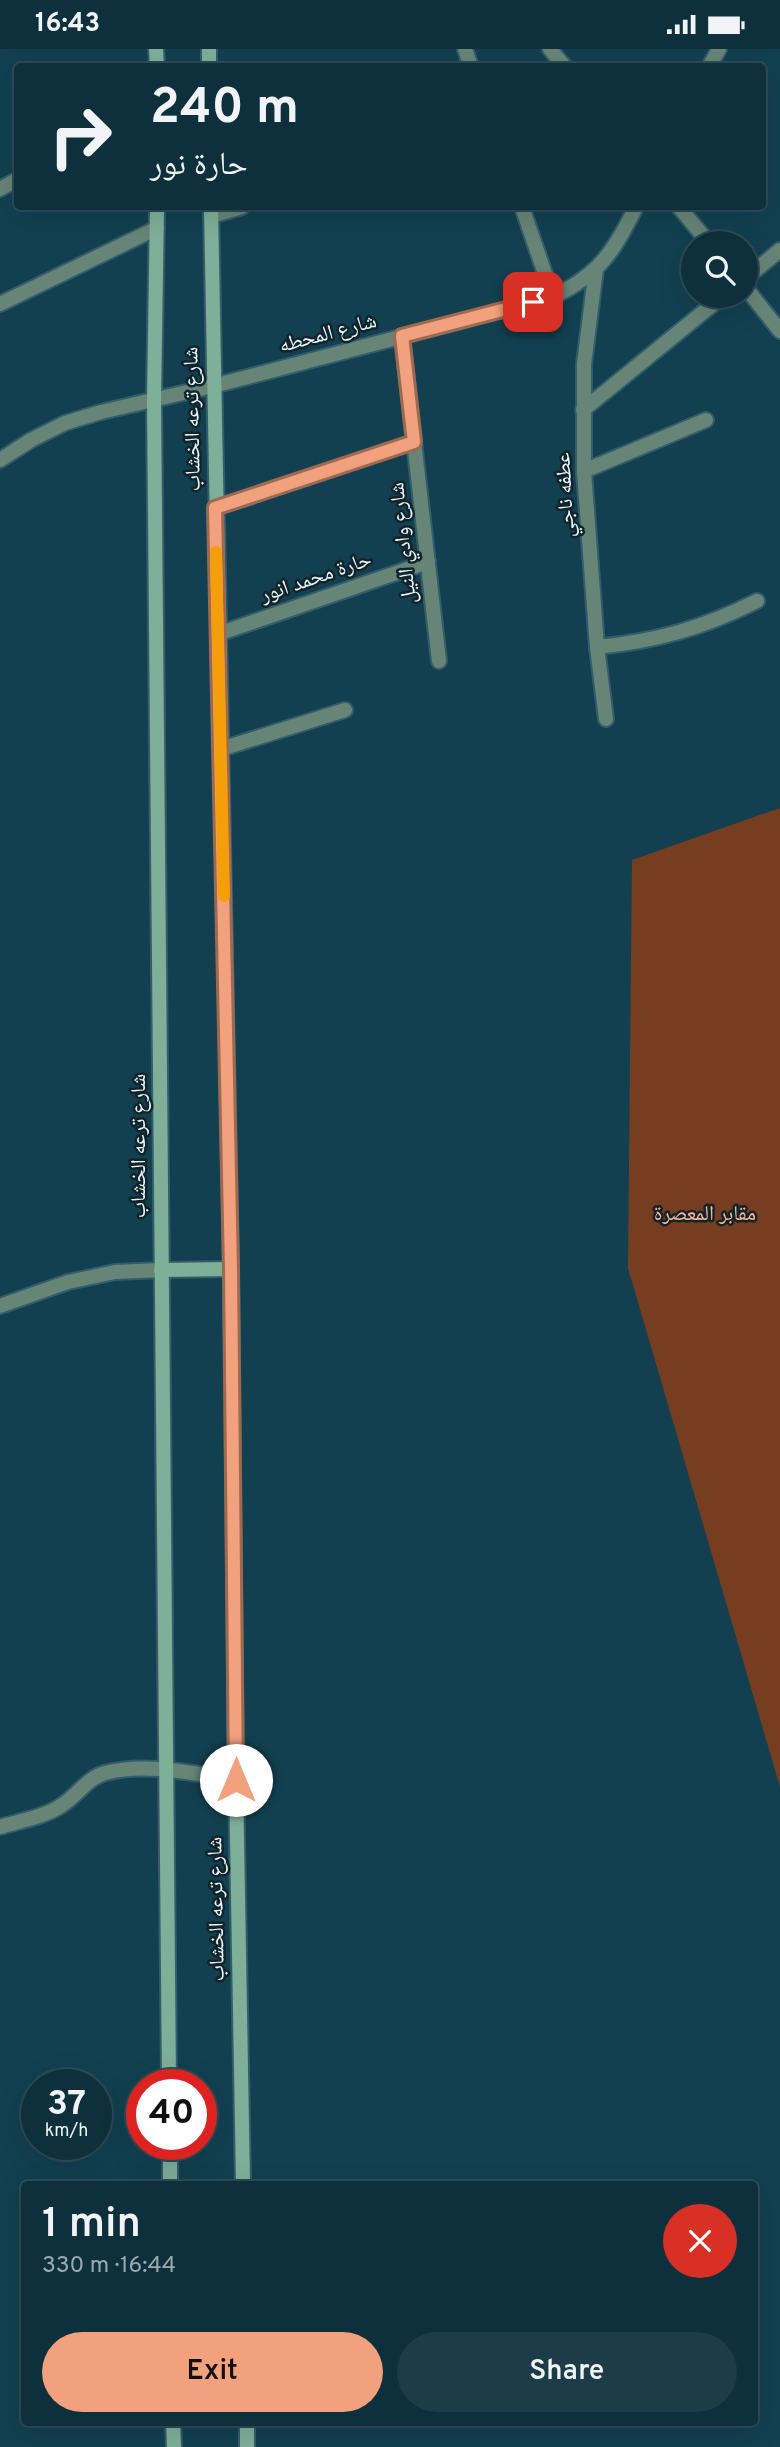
<!DOCTYPE html>
<html lang="en">
<head>
<meta charset="utf-8">
<style>
  :root { --surface:#0e303c; --page:#1c3c47; --text:#f1f3f6; --muted:#9ba9af; --line:#2e4b56; --accent:#f1a17d }
  body { margin:0; font-family:Overpass,"Noto Naskh Arabic",sans-serif; background:var(--page); color:var(--text); height:100vh; display:flex; flex-direction:column; font-size:26px; white-space:nowrap }
  * { box-sizing:border-box; margin:0 }
  p { font-size:23px; color:var(--muted) }
  .icon { flex:none; width:38px; height:38px; fill:none; stroke:currentColor; stroke-width:2; stroke-linecap:round; stroke-linejoin:round }
  .map { position:relative; flex:1; overflow:hidden }
  .sheet { position:absolute; left:21px; top:2132px; width:737px; height:245px; display:flex; flex-direction:column; background:var(--surface); border-radius:7px; box-shadow:0 7px 28px #0002,0 0 0 2px var(--line) }
  .sheet>* { flex:none }
  .guide { position:absolute; left:14px; top:14px; width:752px; height:147px; border-radius:7px; box-shadow:0 7px 28px #0002,0 0 0 2px var(--line); background:#0e303c; color:var(--text); overflow:hidden }
  .controls { position:absolute; left:681px; top:182px; display:grid; gap:14px }
  .controls a { display:grid; place-items:center; width:77px; height:77px; border-radius:50%; background:var(--surface); box-shadow:0 7px 28px #0002,0 0 0 2px var(--line); font-size:35px }
  .speed { position:absolute; left:21px; top:2020px; display:flex; gap:14px; font-size:35px; font-weight:700; text-align:center }
  .speed>* { display:grid; place-content:center; width:91px; height:91px; border-radius:50%; background:var(--surface); box-shadow:0 7px 28px #0002,0 0 0 2px var(--line); line-height:1 }
  .speed small { font-size:18px; font-weight:400 }
  .speed .limit { border:10px solid #d22; background:#fff; color:#111 }
  .pin { position:absolute; display:grid; place-items:center; width:60px; height:60px; color:#fff; margin:-30px; border-radius:14px; box-shadow:0 4px 10px #0006 }
  .me { position:absolute; width:77px; margin:-38px; rotate:0deg; stroke-linejoin:round; filter:drop-shadow(0 0 5px #0008) }
  .turn { display:flex; align-items:center; gap:24px; height:147px; padding:0 21px; font-size:32px }
  .turn .icon { width:91px; height:91px; stroke-width:2.5 }
  .turn b { display:block; font-size:49px; line-height:60px }
  .round { display:grid; place-items:center; flex:none; width:74px; height:74px; border-radius:37px; background:var(--page) }
  .head { display:flex; align-items:center; justify-content:space-between; height:119px; padding:0 21px }
  h1 { font-size:42px; font-weight:600; line-height:52px }
  .cta { display:flex; gap:14px; margin-top:auto; padding:14px 21px }
  .cta a { flex:1; height:80px; border-radius:42px; background:var(--accent); color:#111; font-size:28px; font-weight:600; line-height:80px; text-align:center }
  .cta a+a { background:var(--page); color:var(--text) }
  .status { display:flex; justify-content:space-between; align-items:center; height:49px; padding:0 35px; background:var(--surface); direction:ltr }
  .status svg { height:19px; fill:currentColor }
  .map>svg:first-child { display:block }
  .green { fill:#773d21 }
  .lines { fill:none; stroke-linecap:round; stroke-linejoin:round }
  .lane-casing { stroke:#345d6c; stroke-width:18 }
  .street-casing { stroke:#345d6c; stroke-width:18 }
  .secondary-casing { stroke:#345d6c; stroke-width:18 }
  .lane { stroke:#678577; stroke-width:14 }
  .street { stroke:#678577; stroke-width:14 }
  .secondary { stroke:#7eaf99; stroke-width:14 }
  .route-casing { stroke:#9d6951; stroke-width:18 }
  .route { stroke:#f1a17d; stroke-width:12 }
  .slow { stroke:#f59e0b; stroke-width:12 }
  .labels { text-anchor:middle; dominant-baseline:central; stroke-width:5; stroke-linejoin:round; paint-order:stroke }
  .street-label { font-size:21px; fill:#e9f7fd; stroke:#12242b }
  .park-label { font-size:21px; fill:#feb594; stroke:#12242b }
</style>
</head>
<body>
<div class="status"><b>16:43</b><svg viewBox="0 0 49 12"><path d="M0 12V9h3v3zM5 12V6h3v6zM10 12V3h3v9zM15 12V0h3v12zM26 1h20v11H26zM47 4h2v5h-2z"/></svg></div>
<div class="map">
<svg width="780" height="2398" viewBox="0 0 780 2398">
  <rect width="100%" height="100%" fill="#124050"/>
  <!-- green -->
  <path class="green" d="M780 759V1738L628 1219 632 811Z"/>
  <g class="lines">
    <!-- lane casing -->
    <g class="lane-casing">
      <g id="lane">
        <path d="M0 1257 68 1233 115 1223 161 1221"/>
        <path d="M0 1778C19 1772 45 1768 62 1756 77 1747 87 1729 105 1724 147 1713 195 1725 236 1731"/>
      </g>
    </g>
    <!-- street casing -->
    <g class="street-casing">
      <g id="street">
        <path d="M465 0 471 18"/>
        <path d="M550 0 565 18"/>
        <path d="M709 18 719 0"/>
        <path d="M0 140 18 130"/>
        <path d="M522 158 553 248"/>
        <path d="M679 158 709 194"/>
        <path d="M211 167 242 158"/>
        <path d="M596 220 584 315V422L597 598 606 670"/>
        <path d="M746 229 780 201"/>
        <path d="M746 239 780 282"/>
        <path d="M0 255 157 179"/>
        <path d="M402 287 439 612"/>
        <path d="M583 361 723 247"/>
        <path d="M0 411 31 391 65 374 101 363 213 337 553 248C601 224 613 203 636 158"/>
        <path d="M584 422 706 371"/>
        <path d="M215 459 414 393"/>
        <path d="M218 585 428 513"/>
        <path d="M597 598C657 592 703 579 757 552"/>
        <path d="M221 700 345 661"/>
      </g>
    </g>
    <!-- secondary casing -->
    <g class="secondary-casing">
      <g id="secondary">
        <path d="M156 0 157 18"/>
        <path d="M209 0V18"/>
        <path d="M157 158 154 351 169 2035"/>
        <path d="M211 158 231 1220 236 1731 243 2135"/>
        <path d="M161 1221 231 1220"/>
        <path d="M170 2095V2135"/>
        <path d="M173 2373 174 2398"/>
        <path d="M247 2373V2398"/>
      </g>
    </g>
    <!-- lane -->
    <use href="#lane" class="lane"/>
    <!-- street -->
    <use href="#street" class="street"/>
    <!-- secondary -->
    <use href="#secondary" class="secondary"/>
  </g>
  <g class="lines">
    <!-- route casing -->
    <g class="route-casing">
      <path id="route" d="M236 1731 231 1220 215 459 414 393 402 287 533 253"/>
    </g>
    <!-- route -->
    <use href="#route" class="route"/>
    <!-- slow -->
    <path class="slow" d="M216 503 224 847"/>
  </g>
  <g class="labels">
    <!-- street labels -->
    <g class="street-label">
      <text transform="translate(328 285) rotate(-15)">شارع المحطه</text>
      <text transform="translate(193 370) rotate(-91)">شارع ترعه الخشاب</text>
      <text transform="translate(566 446) rotate(-93)">عطفه ناجي</text>
      <text transform="translate(404 494) rotate(-96)">شارع وادي النيل</text>
      <text transform="translate(316 529) rotate(-19)">حارة محمد انور</text>
      <text transform="translate(139 1097) rotate(-90)">شارع ترعه الخشاب</text>
      <text transform="translate(217 1860) rotate(-91)">شارع ترعه الخشاب</text>
    </g>
    <!-- park labels -->
    <g class="park-label">
      <text x="705" y="1165">مقابر المعصرة</text>
    </g>
  </g>
</svg>
<div class="controls">
<a><svg class="icon" aria-label="search" viewBox="0 0 24 24"><circle cx="10" cy="10" r="6"/><path d="M15 15l6 6"/></svg></a>
</div>
<div class="speed"><div>37<small>km/h</small></div><div class="limit">40</div></div>
<div class="pin" style="left:533px;top:253px;background:#d93025"><svg class="icon" aria-label="arrive" viewBox="0 0 24 24"><path d="M6 21V4h12l-3 4 3 4H6"/></svg></div>
<svg class="me" style="left:236px;top:1731px" viewBox="-20 -20 40 40"><circle r="19" fill="#fff"/><path d="M0-13L10 11 0 6-10 11z" fill="#f1a17d"/></svg>
<div class="guide">
<div class="turn"><svg class="icon" aria-label="right" viewBox="0 0 24 24"><path d="M7 20v-9h11M14 6l5 5-5 5"/></svg><div><b>240 m</b>حارة نور</div></div>
</div>
<section class="sheet">
<div class="head"><div><h1>1 min</h1><p>330 m · 16:44</p></div><a class="round" style="background:#d93025;color:#fff"><svg class="icon" aria-label="close" viewBox="0 0 24 24"><path d="M6 6l12 12M18 6L6 18"/></svg></a></div>
<div class="cta"><a>Exit</a><a>Share</a></div>
</section>
</div>
</body>
</html>
